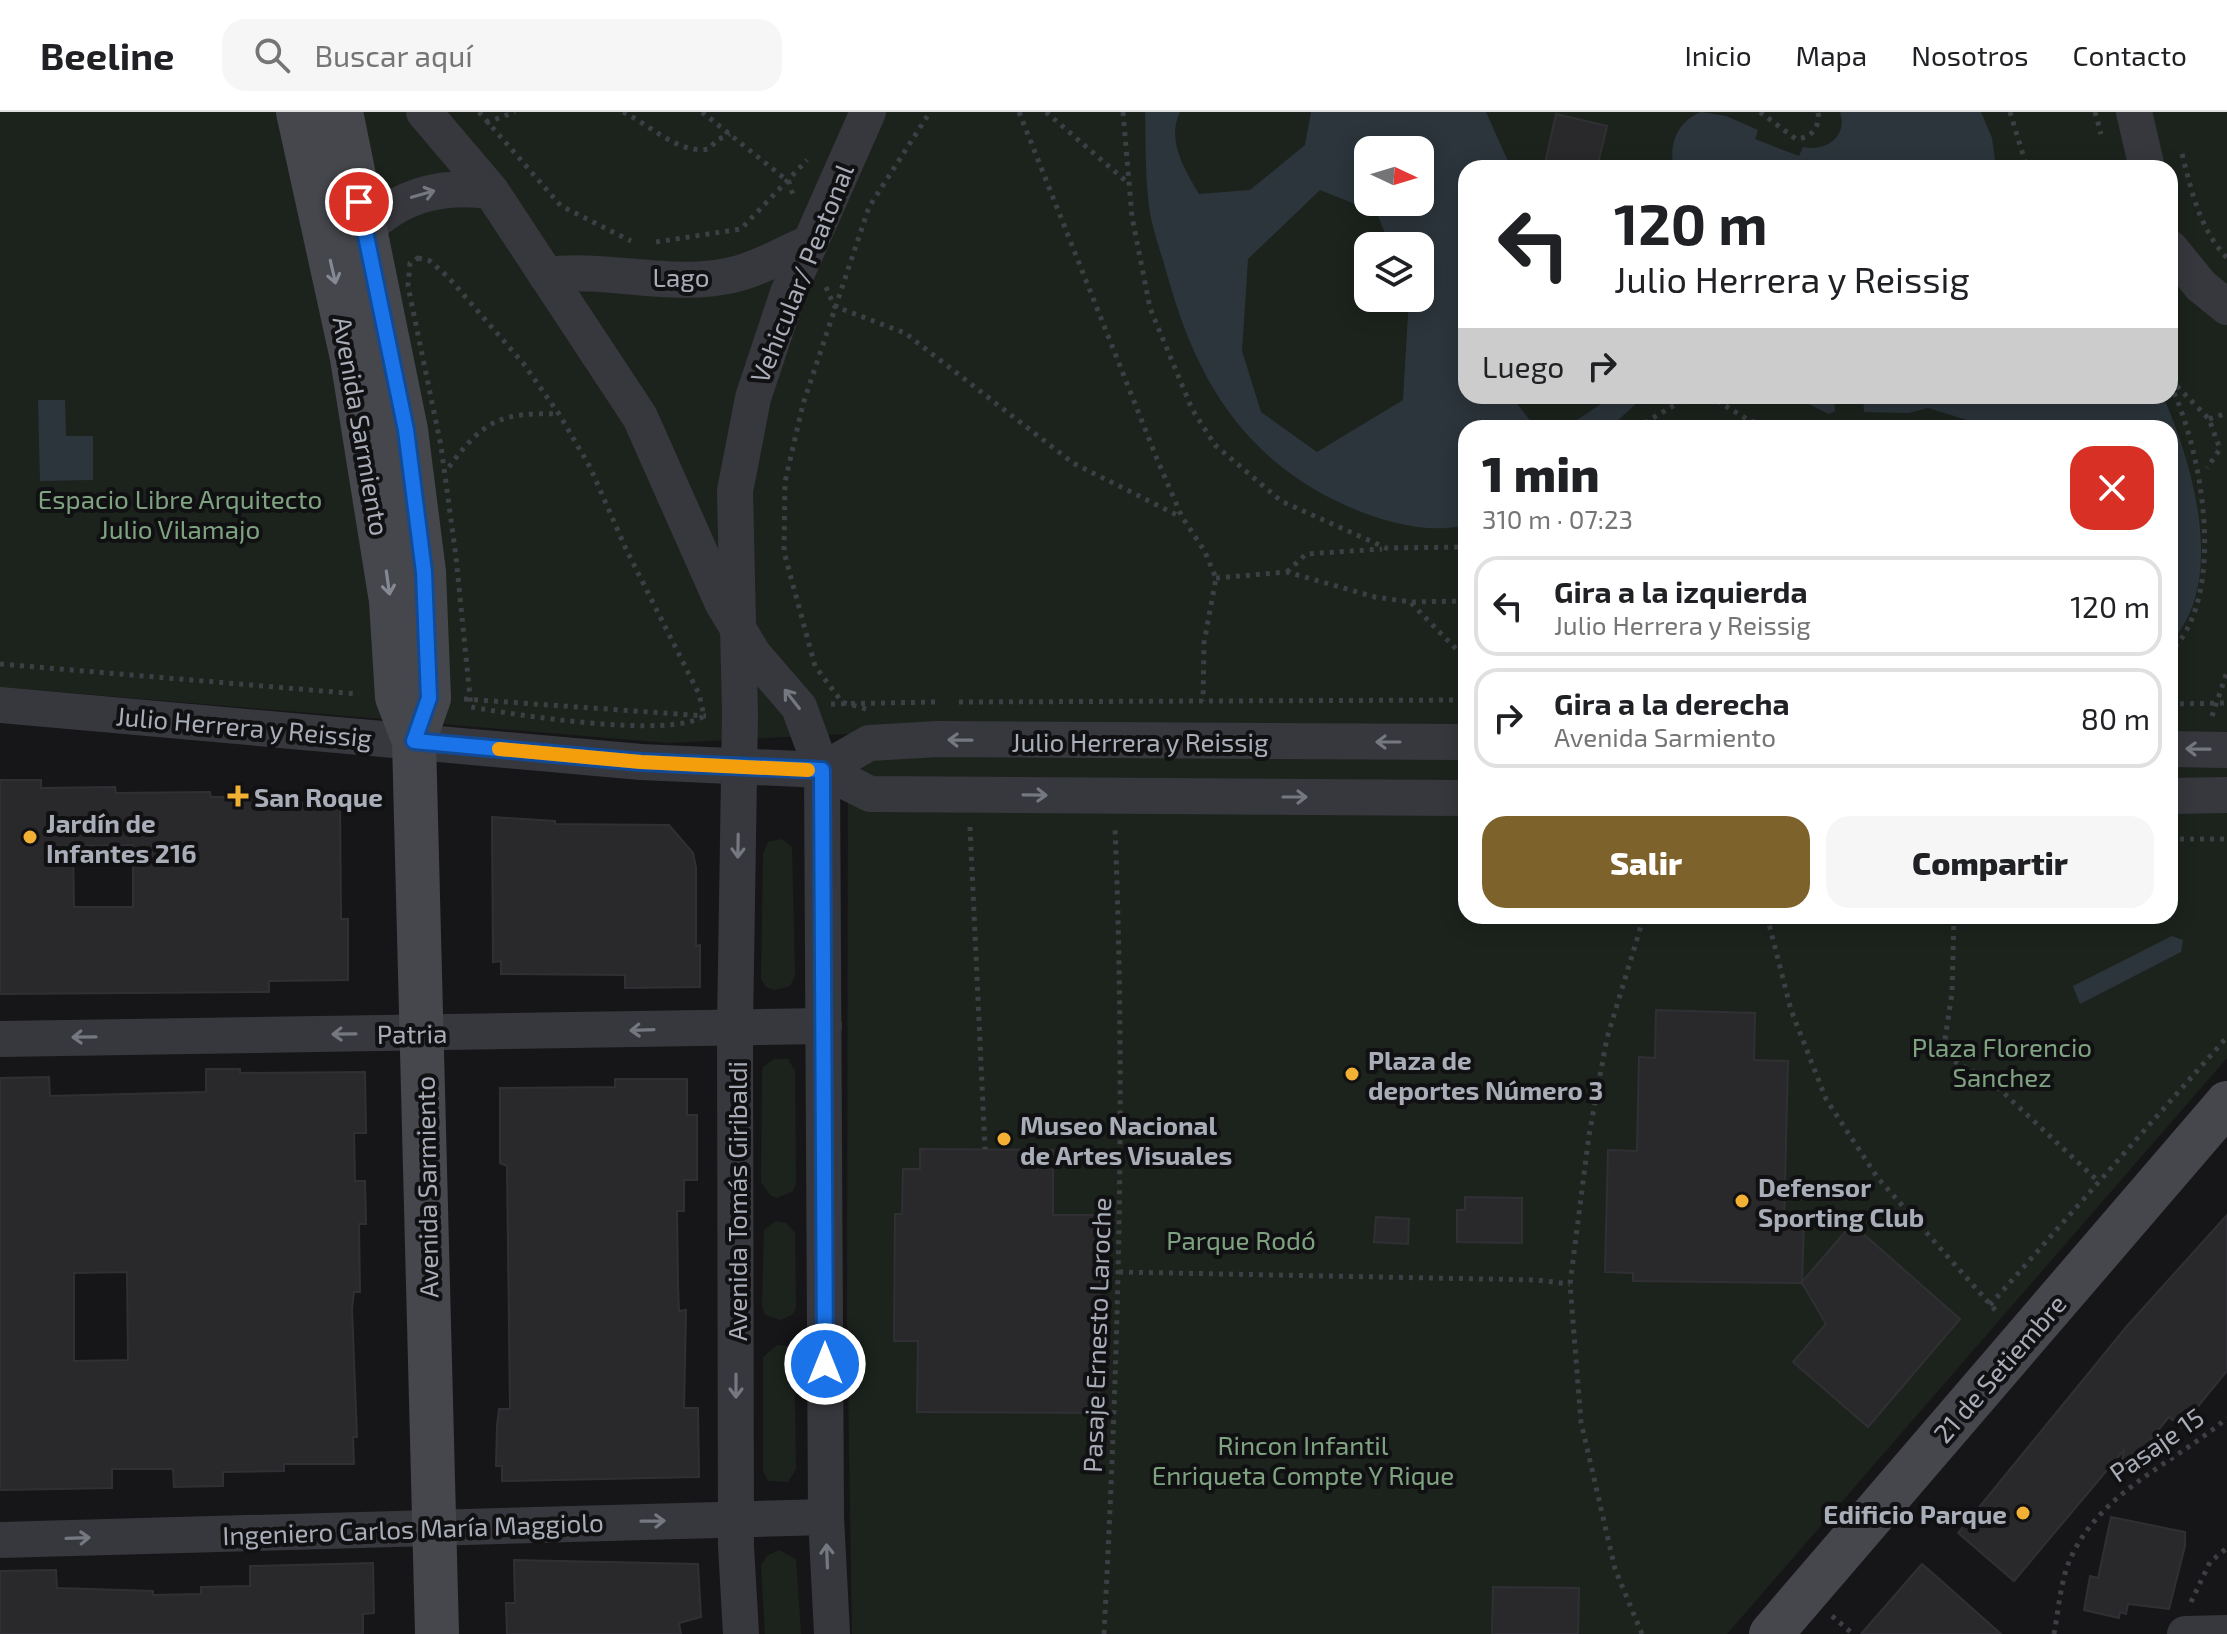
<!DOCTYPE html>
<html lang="es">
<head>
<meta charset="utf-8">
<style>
  :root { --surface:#fff; --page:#f6f6f6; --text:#202124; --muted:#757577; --line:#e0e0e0; --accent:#7e622b }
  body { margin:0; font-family:"Exo 2",sans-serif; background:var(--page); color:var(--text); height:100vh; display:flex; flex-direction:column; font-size:30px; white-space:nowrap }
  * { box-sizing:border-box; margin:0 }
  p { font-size:26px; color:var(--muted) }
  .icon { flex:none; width:44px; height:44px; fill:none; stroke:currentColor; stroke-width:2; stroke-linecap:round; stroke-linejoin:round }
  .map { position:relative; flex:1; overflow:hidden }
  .side { position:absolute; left:1458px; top:308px; width:720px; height:504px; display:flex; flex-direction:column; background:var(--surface); border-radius:24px; box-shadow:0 4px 20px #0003 }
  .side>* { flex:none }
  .banner { position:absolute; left:1458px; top:48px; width:720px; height:244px; border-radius:24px; box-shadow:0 4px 20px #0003; background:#fff; color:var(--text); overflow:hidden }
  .needle { width:52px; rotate:94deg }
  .tools { position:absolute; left:1354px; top:24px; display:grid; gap:16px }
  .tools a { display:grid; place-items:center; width:80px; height:80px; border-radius:16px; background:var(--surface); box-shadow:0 4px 20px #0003; font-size:40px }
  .pin { position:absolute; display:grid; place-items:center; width:68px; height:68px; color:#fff; margin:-34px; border:4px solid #fff; border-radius:50%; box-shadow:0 2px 8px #0007 }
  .me { position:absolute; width:88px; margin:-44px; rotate:0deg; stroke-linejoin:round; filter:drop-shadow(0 0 6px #0008) }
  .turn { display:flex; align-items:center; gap:28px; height:168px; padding:0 24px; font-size:36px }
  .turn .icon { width:104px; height:104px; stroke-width:2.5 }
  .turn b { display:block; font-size:56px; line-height:68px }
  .then { display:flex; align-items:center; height:76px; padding:0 24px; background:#0003; gap:16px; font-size:30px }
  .round { display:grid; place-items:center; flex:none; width:84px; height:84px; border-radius:24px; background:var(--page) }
  .head { display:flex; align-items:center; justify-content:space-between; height:136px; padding:0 24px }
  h1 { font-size:48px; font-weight:800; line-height:60px }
  .action { display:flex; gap:16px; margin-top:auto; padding:16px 24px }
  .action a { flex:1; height:92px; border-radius:24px; background:var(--accent); color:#fff; font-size:32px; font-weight:800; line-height:92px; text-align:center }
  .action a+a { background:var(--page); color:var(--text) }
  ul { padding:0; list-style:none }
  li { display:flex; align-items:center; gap:24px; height:100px; margin:0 16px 12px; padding:0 8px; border:4px solid var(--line); border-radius:24px }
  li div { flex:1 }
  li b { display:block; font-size:30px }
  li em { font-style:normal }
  header { display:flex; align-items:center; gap:48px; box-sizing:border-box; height:112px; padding:0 40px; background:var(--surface); border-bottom:2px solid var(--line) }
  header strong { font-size:38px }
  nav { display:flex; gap:44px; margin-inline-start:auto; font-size:28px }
  .search { width:560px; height:72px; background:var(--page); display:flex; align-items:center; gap:20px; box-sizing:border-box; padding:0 28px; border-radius:24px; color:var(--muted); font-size:30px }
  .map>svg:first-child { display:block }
  .green { fill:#1c231d; fill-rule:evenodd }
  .water { fill:#2c353c; fill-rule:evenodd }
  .building { fill:#29292c; stroke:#303034; stroke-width:2; fill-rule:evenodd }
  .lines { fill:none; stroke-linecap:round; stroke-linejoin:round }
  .path { stroke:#3d3f44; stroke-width:5; stroke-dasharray:4 6; stroke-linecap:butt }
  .street { stroke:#37383d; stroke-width:36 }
  .secondary { stroke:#45474d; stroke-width:44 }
  .oneway { stroke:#757881 }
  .oneway2 { stroke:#858993 }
  .route-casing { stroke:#114b97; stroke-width:20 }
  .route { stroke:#1a73e8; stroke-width:14 }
  .slow { stroke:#f59e0b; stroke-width:14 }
  .poi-dot { fill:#f2b134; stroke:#111113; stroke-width:3 }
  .labels { text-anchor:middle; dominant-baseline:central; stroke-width:8; stroke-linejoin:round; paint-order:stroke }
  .street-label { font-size:26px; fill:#a8adb8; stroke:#111113 }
  .park-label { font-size:26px; fill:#7fa381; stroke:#111113 }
  .poi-label { font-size:26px; font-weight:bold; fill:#a8adb8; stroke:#111113; text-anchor:start }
</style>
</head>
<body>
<header>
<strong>Beeline</strong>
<div class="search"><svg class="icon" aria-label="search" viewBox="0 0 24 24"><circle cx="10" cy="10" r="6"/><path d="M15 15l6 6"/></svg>Buscar aquí</div>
<nav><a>Inicio</a><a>Mapa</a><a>Nosotros</a><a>Contacto</a></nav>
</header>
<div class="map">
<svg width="2227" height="1522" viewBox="0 0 2227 1522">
  <rect width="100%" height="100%" fill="#161618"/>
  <!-- green -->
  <g class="green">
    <path d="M0 0H2227V946L1727 1522H852L847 1208 848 622 668 631 0 575ZM1368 38H1420V90H1368ZM1466 56H2170V284H1466ZM1368 134H1420V186H1368ZM1466 316H2170V804H1466Z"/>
    <path d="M782 727 792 735 795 864 790 874 775 878 766 875 761 867 763 742 768 730Z"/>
    <path d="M774 947H788L795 959 796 1071 793 1079 777 1086 770 1083 761 1070 762 961 763 955Z"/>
    <path d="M776 1109 786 1111 795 1121 796 1195 793 1202 781 1208 765 1203 762 1194 764 1118Z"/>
    <path d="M777 1233 788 1234 794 1241 796 1357 788 1370 768 1369 763 1359V1245Z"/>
    <path d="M779 1438 796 1447 801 1522H765L761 1453 767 1444Z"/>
  </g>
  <!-- water -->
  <g class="water">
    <path d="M1145 0H1180C1166 28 1185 58 1199 82L1250 78 1305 33 1311 0H1486L1511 56H1466V284H1511L1536 316H1466V413C1429 423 1381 409 1347 394 1244 348 1196 268 1167 162 1160 137 1150 112 1148 85 1145 57 1146 28 1145 0ZM1368 38H1420V90H1368ZM1320 78 1377 101 1390 134H1420V186H1409L1403 288 1317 340 1261 300 1242 239 1248 147Z"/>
    <path d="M1701 0 1726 4 1758 18 1755 27 1799 44 1803 35C1826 40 1848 25 1840 0H1981L1992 26 1996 56H1674C1668 32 1678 9 1701 0Z"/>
    <path d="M1613 284H1644L1610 316H1565Z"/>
    <path d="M1792 284H1834L1835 299 1829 302Z"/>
    <path d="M1863 284H1949L1979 290 1988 284H2163C2194 355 2227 471 2170 531V316H1974L1967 308 1928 296 1909 301 1864 300Z"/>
    <path d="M38 288H65L66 324H93V368L40 369Z"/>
    <path d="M2172 824 2183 828 2181 840 2080 892 2073 874Z"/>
  </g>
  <!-- building -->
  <g class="building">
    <path d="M1556 2 1607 14 1597 56H1544Z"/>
    <path d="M0 668H41V676L115 675 116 681 210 680 211 685H262V691H340L341 807H348V868L269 869V880L0 882ZM133 733V795H74L73 734Z"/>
    <path d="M492 705 555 709V712L669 713 693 741 696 755V834L700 833V875L625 876V863L501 862V849L493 850Z"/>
    <path d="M1656 898 1755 901 1754 948 1788 949 1784 1110 1804 1111 1802 1170 1852 1112 1960 1207 1868 1315 1793 1250 1826 1212 1802 1171 1633 1169V1161L1605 1160 1608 1038 1637 1039 1639 945 1655 946Z"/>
    <path d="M206 957H240V961L365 960 366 1021H354L355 1069H365L366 1112H359L360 1180H354L352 1197 357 1325H353L354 1352H284V1359L223 1360V1374L174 1375 173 1357H112V1376L0 1378V966L49 965 50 984 206 980ZM127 1160 128 1248 74 1249V1161Z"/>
    <path d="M615 967H687V1003H697V1068H684V1099H677L678 1174 679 1199 686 1198 684 1296H698L699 1365 502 1369V1354H496L497 1313 499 1297H510L507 1054 500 1051V976L615 975Z"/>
    <path d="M920 1037 1053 1038V1103H1100L1099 1301 917 1300 918 1229H894L895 1102H902L903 1057H920Z"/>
    <path d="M1465 1085 1522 1086V1131L1457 1130V1098H1465Z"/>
    <path d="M2227 1103V1259L2181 1315 2169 1305 2119 1366 2124 1338 2014 1469 1958 1421 2127 1214Z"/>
    <path d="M1376 1105 1409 1107 1408 1132 1374 1130Z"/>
    <path d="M2111 1405 2185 1420V1434L2169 1497 2128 1492 2126 1502 2120 1500 2119 1506 2084 1498 2090 1464 2098 1466Z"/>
    <path d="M514 1448 698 1452 701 1505 679 1511 681 1522H507L506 1491H515Z"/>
    <path d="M373 1451 374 1501 363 1502V1522H0V1459L56 1458 57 1476 153 1479V1483L201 1482V1475L250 1474V1454Z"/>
    <path d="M1922 1452 1937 1465 2001 1522H1861Z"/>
    <path d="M1493 1475 1579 1476 1578 1522H1492Z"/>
  </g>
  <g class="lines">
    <!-- path -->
    <g class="path">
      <path d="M479 0 561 94 631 129"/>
      <path d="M623 0C649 12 679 43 709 37L717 28 730 22"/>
      <path d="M702 0 789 70 793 83"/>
      <path d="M1019 0 1157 347 1182 405 1204 438 1216 466 1204 531 1203 589"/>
      <path d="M1046 0 1127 70"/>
      <path d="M1123 0 1132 105 1150 196 1192 297 1215 333 1281 389 1386 436 1466 435"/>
      <path d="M1760 0 1796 27C1812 26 1820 15 1818 0"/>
      <path d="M2010 0 2027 56"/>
      <path d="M2095 0 2101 22"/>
      <path d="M486 11 515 0"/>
      <path d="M2182 42C2192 80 2199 116 2227 146"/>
      <path d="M656 130 741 117 807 48"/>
      <path d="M418 146 430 149 448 165 523 251 559 302 590 355 626 437 699 582 704 604C670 627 516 603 471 595L456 445 441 334 408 174 410 151Z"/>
      <path d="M826 175 834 194 905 221 1073 351 1181 405"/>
      <path d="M2170 267 2209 307 2220 337 2207 356"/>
      <path d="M2170 272C2204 342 2227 486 2170 540"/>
      <path d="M2209 307 2227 301"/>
      <path d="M1636 316 1683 288 1711 285 1750 309 1785 315 1885 312 1901 316"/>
      <path d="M449 355C483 309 500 300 558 302"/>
      <path d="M1287 460 1306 442 1382 437"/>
      <path d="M1216 466 1287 460 1375 485 1411 490 1466 489"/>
      <path d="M1411 491 1466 547"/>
      <path d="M0 552 359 582"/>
      <path d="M464 587 706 604"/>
      <path d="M959 590 1466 588"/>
      <path d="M831 592 937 590"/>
      <path d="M2170 592 2227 591"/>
      <path d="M866 597 842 590 815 554 784 440 785 370 803 292 869 95 930 0"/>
      <path d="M2212 604 2227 560"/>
      <path d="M970 715 985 1037"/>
      <path d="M2170 727H2227"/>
      <path d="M1767 804 1791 898 1826 987 1877 1065 1997 1200"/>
      <path d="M1954 804 1952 881 1944 934 1950 947 1992 970 2099 1070"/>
      <path d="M1119 1160 1536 1168 1570 1172"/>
      <path d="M1990 1193 2227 925"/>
      <path d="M2191 1490 2210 1450 2227 1436"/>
      <path d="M1832 1504 1853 1522"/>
      <path d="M1104 1522C1118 1251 1126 987 1115 716"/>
      <path d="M1642 1522 1615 1457 1581 1310 1570 1172 1589 1023 1607 926 1644 804"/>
      <path d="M2054 1522C2058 1501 2060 1476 2067 1455 2094 1382 2172 1353 2227 1306"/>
    </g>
    <!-- street -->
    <g class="street">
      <path d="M424 0 491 79 640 305 723 492 754 543 799 595 822 658 826 1405 832 1522"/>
      <path d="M2134 0 2147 56"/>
      <path d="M365 118C402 82 441 73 491 79"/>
      <path d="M2170 136 2201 174 2227 195"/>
      <path d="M546 163C609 155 674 178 736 162 761 156 786 141 809 131"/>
      <path d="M0 593 641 650 822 658 870 682 1466 686"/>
      <path d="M2170 637 2227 638"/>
      <path d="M822 658 869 631 938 627 1466 630"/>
      <path d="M2170 684 2227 683"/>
      <path d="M0 927 824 914"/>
      <path d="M0 1428 826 1405"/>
      <path d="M741 1522 736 1434 735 915 740 602 735 379 753 286 788 181 868 0"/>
      <path d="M2185 1522 2227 1521"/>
    </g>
    <!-- secondary -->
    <g class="secondary">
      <path d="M298 0 352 246 391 489 397 585 414 629 437 1522"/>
      <path d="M341 0 406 318 424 460 429 586 414 629"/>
      <path d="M1771 1522 2227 991"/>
    </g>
  </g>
  <!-- one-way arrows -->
  <defs><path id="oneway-shaft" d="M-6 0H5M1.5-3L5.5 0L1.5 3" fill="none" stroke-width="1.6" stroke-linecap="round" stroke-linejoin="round" transform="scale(2)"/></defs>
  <g class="oneway">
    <use href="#oneway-shaft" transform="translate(423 82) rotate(-16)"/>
    <use href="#oneway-shaft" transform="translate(792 587) rotate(-128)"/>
    <use href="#oneway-shaft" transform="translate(960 628) rotate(-179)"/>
    <use href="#oneway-shaft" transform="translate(1388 630) rotate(-180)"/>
    <use href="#oneway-shaft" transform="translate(2198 637) rotate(-179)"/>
    <use href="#oneway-shaft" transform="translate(1035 683) rotate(1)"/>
    <use href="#oneway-shaft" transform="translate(1295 685)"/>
    <use href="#oneway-shaft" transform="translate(738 734) rotate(91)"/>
    <use href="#oneway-shaft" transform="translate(642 918) rotate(178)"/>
    <use href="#oneway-shaft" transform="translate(344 922) rotate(179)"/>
    <use href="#oneway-shaft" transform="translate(84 925) rotate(179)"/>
    <use href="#oneway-shaft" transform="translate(736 1274) rotate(90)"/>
    <use href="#oneway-shaft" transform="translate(653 1409) rotate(-1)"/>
    <use href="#oneway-shaft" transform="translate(78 1426) rotate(-2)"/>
    <use href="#oneway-shaft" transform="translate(827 1444) rotate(-92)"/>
  </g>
  <g class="oneway2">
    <use href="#oneway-shaft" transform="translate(333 160) rotate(77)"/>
    <use href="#oneway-shaft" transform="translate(388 471) rotate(82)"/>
  </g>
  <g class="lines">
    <!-- route casing -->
    <g class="route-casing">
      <path id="route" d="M359 90 406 318 424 460 429 586 414 629 641 650 822 658 825 1252"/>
    </g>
    <!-- route -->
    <use href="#route" class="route"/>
    <!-- slow -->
    <path class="slow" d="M499 637 641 650 808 658"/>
  </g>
  <!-- markers -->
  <g class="poi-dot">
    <path d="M234 672h8v8h8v8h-8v8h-8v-8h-8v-8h8z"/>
    <circle cx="30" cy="725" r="8"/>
    <circle cx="1352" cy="962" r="8"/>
    <circle cx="1004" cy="1027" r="8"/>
    <circle cx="1742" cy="1089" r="8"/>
    <circle cx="2023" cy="1401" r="8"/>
  </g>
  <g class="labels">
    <!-- street labels -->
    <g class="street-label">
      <text transform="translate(801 161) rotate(-68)">Vehicular/ Peatonal</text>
      <text x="681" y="164">Lago</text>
      <text transform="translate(362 314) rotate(80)">Avenida Sarmiento</text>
      <text transform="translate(244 614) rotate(5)">Julio Herrera y Reissig</text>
      <text x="1140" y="629">Julio Herrera y Reissig</text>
      <text transform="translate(412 921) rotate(-1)">Patria</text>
      <text transform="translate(426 1075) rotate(-91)">Avenida Sarmiento</text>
      <text transform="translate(736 1089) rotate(-90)">Avenida Tomás Giribaldi</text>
      <text transform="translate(1096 1223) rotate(-88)">Pasaje Ernesto Laroche</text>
      <text transform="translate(1999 1256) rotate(-49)">21 de Setiembre</text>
      <text transform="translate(2156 1332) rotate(-35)">Pasaje 15</text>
      <text transform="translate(413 1416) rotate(-2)">Ingeniero Carlos María Maggiolo</text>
    </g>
    <!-- park labels -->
    <g class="park-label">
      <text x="180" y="386">Espacio Libre Arquitecto<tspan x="180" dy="30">Julio Vilamajo</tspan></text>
      <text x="2002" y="934">Plaza Florencio<tspan x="2002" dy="30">Sanchez</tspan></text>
      <text x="1241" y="1127">Parque Rodó</text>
      <text x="1303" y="1332">Rincon Infantil<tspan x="1303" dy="30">Enriqueta Compte Y Rique</tspan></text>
    </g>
    <!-- poi labels -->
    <g class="poi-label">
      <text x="254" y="684">San Roque</text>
      <text x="46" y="710">Jardín de<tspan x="46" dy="30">Infantes 216</tspan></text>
      <text x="1368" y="947">Plaza de<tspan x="1368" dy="30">deportes Número 3</tspan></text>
      <text x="1020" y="1012">Museo Nacional<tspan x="1020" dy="30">de Artes Visuales</tspan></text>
      <text x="1758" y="1074">Defensor<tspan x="1758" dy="30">Sporting Club</tspan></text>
      <text x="2007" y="1401" text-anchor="end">Edificio Parque</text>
    </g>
  </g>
</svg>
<div class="tools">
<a><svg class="needle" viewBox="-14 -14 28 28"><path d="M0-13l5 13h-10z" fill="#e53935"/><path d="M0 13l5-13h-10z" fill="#757577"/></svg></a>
<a><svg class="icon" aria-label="layers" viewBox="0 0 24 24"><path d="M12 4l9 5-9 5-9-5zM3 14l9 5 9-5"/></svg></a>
</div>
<div class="pin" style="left:359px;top:90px;background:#d93025"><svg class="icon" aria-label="arrive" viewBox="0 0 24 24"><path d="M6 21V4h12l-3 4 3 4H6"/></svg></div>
<svg class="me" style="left:825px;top:1252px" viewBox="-20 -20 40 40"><circle r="17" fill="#1a73e8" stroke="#fff" stroke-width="3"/><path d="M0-11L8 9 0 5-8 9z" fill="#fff"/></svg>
<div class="banner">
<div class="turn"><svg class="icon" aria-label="left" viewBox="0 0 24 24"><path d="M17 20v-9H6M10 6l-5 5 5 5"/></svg><div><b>120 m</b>Julio Herrera y Reissig</div></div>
<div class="then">Luego<svg class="icon" aria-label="right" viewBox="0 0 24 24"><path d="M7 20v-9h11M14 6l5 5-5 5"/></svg></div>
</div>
<section class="side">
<div class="head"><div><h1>1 min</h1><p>310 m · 07:23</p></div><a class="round" style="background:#d93025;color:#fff"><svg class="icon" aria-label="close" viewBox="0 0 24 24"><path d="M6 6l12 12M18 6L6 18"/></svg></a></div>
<ul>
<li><svg class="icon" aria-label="left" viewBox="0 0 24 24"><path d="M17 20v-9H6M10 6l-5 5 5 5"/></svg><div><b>Gira a la izquierda</b><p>Julio Herrera y Reissig</p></div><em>120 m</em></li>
<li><svg class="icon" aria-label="right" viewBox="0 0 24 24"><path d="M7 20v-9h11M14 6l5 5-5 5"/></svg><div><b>Gira a la derecha</b><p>Avenida Sarmiento</p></div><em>80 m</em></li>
</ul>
<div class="action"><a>Salir</a><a>Compartir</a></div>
</section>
</div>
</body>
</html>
